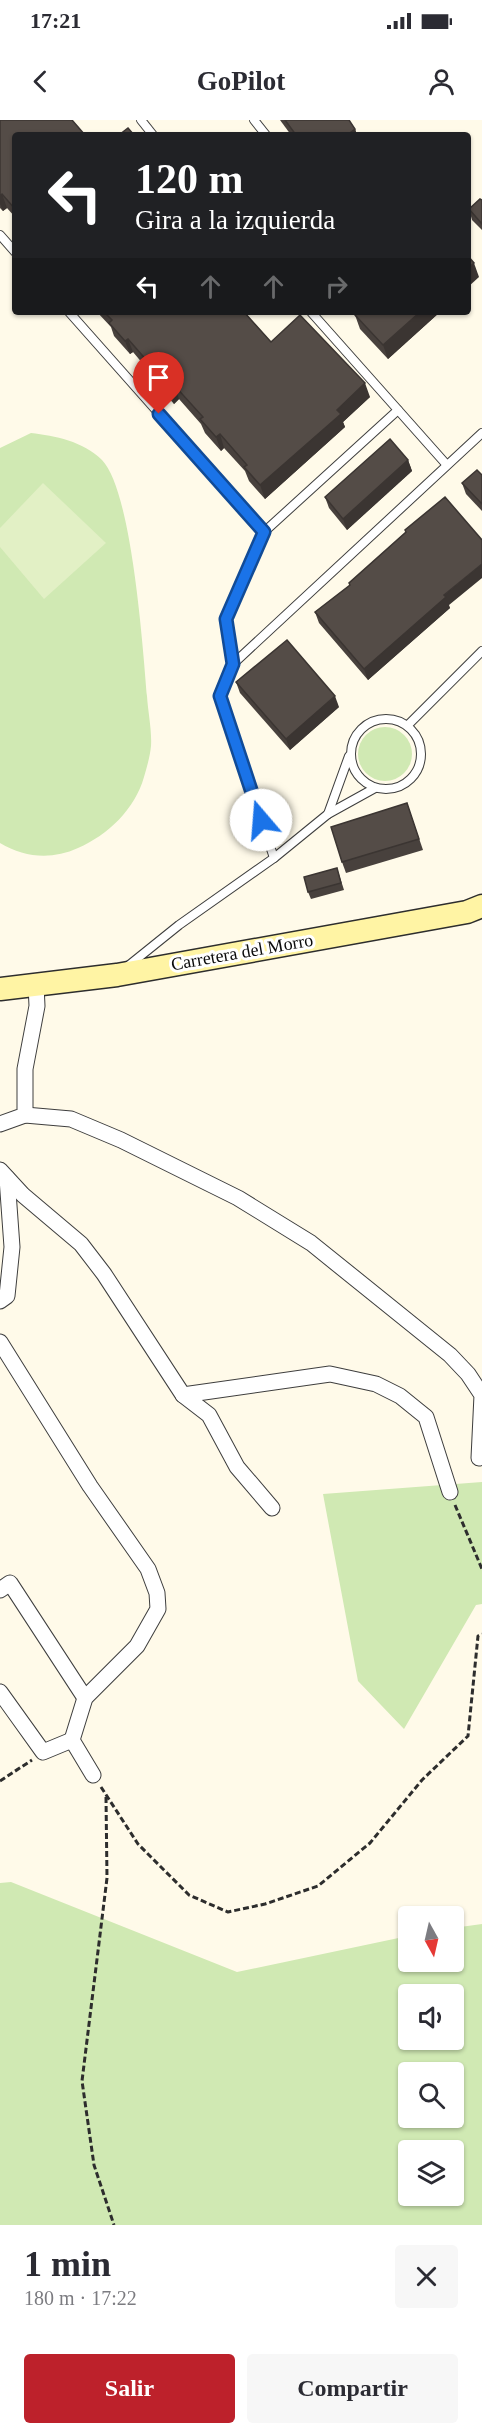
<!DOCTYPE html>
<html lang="es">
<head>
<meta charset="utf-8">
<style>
  :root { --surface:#fff; --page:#f7f7f7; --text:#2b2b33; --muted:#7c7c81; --accent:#bd212b }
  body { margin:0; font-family:Georgia,serif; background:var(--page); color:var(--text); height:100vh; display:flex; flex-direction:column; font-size:22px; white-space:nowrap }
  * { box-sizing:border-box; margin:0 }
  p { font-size:20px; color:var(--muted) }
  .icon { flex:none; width:33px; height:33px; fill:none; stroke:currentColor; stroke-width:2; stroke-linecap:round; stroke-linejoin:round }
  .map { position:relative; height:2105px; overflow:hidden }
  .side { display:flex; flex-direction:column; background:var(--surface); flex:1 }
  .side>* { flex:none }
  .hud { position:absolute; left:12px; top:12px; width:459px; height:183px; border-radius:6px; box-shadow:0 2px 4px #0004; background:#202124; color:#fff; overflow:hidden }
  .needle { width:39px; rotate:172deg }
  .fabs { position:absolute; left:398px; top:1786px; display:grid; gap:12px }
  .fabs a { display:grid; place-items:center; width:66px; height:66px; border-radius:6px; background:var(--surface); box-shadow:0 2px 4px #0004; font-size:30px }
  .pin { position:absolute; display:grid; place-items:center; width:51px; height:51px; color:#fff; margin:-62px -26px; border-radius:50% 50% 50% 0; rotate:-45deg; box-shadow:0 0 6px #0007 }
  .pin .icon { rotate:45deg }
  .me { position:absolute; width:66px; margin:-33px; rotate:342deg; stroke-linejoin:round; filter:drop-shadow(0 0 4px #0008) }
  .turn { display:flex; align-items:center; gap:21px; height:126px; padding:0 24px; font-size:27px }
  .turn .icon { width:78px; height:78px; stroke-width:2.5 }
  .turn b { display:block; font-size:42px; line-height:51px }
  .lanes { display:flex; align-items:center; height:57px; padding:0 24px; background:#0003; justify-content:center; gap:30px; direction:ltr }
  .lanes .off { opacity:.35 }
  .round { display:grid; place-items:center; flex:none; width:63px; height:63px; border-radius:6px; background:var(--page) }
  .overview { display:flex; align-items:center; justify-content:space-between; height:102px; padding:0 24px }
  h1 { font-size:36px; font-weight:700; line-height:45px }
  .button { display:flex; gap:12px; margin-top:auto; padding:12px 24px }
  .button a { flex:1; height:69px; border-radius:6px; background:var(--accent); color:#fff; font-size:24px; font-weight:700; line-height:69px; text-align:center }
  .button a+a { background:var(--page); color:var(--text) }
  .status { display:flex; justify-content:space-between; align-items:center; height:42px; padding:0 30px; background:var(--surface); direction:ltr }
  .status svg { height:16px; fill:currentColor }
  header { display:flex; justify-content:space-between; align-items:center; height:78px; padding:0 24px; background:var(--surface); font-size:27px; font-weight:700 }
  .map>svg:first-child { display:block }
  .green { fill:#d0e9b3; fill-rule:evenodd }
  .pitch { fill:#e2f0c5 }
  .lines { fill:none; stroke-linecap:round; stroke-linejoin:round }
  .lane-casing { stroke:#3e3e3e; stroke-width:10 }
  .street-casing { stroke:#3e3e3e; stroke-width:17 }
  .secondary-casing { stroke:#2d2d2d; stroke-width:25 }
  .path { stroke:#2d2d2d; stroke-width:3; stroke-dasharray:6 3; stroke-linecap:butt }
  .lane { stroke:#fff; stroke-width:8 }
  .street { stroke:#fff; stroke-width:15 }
  .secondary { stroke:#fff4a4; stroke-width:22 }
  .wall { fill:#48413d }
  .shaded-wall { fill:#3b3532 }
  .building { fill:#544c47; stroke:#3b3532; stroke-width:1.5 }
  .route-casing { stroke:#114b97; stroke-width:15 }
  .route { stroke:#1a73e8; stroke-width:10 }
  .labels { text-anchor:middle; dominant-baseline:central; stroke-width:6; stroke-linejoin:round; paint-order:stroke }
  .street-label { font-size:18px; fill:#0b0b0b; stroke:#fff }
</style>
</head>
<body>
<div class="status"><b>17:21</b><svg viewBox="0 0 49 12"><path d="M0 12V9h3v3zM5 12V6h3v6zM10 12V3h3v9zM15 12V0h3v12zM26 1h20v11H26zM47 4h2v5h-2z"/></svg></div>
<header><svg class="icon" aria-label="back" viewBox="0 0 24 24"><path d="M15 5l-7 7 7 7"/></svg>GoPilot<svg class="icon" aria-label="person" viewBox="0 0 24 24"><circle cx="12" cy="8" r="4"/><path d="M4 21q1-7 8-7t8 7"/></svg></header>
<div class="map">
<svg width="482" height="2105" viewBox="0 0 482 2105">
  <rect width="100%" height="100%" fill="#fffae9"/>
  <!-- green -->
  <g class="green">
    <path d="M31 313C55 316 83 321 102 340 132 371 143 528 147 576 148 592 152 610 151 626 150 636 147 647 144 657 135 689 108 715 78 728 52 740 25 738 0 723V328Z"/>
    <circle cx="385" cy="634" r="27"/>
    <path d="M482 1362V1484L476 1485 404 1609 358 1561 323 1374Z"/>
    <path d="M11 1762 237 1852 408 1816V1842H453V1808L482 1804V2105H0V1763ZM408 1875H453V1920H408ZM408 1953H453V1998H408ZM408 2031H453V2076H408Z"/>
  </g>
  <!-- pitch -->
  <path class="pitch" d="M43 363 106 423 44 479 0 427V408Z"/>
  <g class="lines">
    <!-- lane casing -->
    <g class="lane-casing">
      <g id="lane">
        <path d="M141 0 153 15"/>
        <path d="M254 0 266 15"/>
        <path d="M0 115 15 132"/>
        <path d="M69 192 264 412"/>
        <path d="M311 192 446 344"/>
        <path d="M233 544 226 499 264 412 398 290"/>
        <circle cx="386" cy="634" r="35"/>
        <path d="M408 605 482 531"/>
        <path d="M328 694 375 668"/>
        <path d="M274 738 328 694 349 636"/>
        <path d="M128 846 179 805 274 738 220 576 233 544 482 313"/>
      </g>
    </g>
    <!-- street casing -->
    <g class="street-casing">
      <g id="street">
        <path d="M25 995 71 999 121 1020 238 1078 311 1123 450 1235 468 1254 482 1275 479 1338"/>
        <path d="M0 1004 25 995V949L37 886 36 865"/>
        <path d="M0 1050 23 1075 81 1124 104 1154 183 1275 209 1295 237 1347 272 1388"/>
        <path d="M0 1181 7 1176 12 1127 7 1058"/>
        <path d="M0 1222 90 1366 148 1449 157 1473 158 1489 137 1526 85 1578 72 1620 93 1655"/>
        <path d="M183 1275 330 1254 376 1264 400 1276 426 1297 450 1372"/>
        <path d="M0 1470 10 1463 85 1578"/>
        <path d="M0 1572 43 1632 72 1620"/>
      </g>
    </g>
    <!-- secondary casing -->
    <g class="secondary-casing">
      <path id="secondary" d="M0 869 117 855 467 792 482 786"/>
    </g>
    <!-- path -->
    <g class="path">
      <path d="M455 1385 482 1449"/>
      <path d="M0 1661 32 1640"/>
      <path d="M101 1667 138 1724 189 1775 228 1792 265 1784 318 1766 370 1723 422 1660 468 1616 478 1516 482 1514"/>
      <path d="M106 1677 107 1758 82 1961 94 2045 114 2105"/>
    </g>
    <!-- lane -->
    <use href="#lane" class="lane"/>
    <!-- street -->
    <use href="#street" class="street"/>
    <!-- secondary -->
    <use href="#secondary" class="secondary"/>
  </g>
  <!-- wall -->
  <g class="wall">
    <path d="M0 0 15 15V97L7 88 3 91 0 88Z"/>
    <path d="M280 0H349L355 9 357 15H291Z"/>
    <path d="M482 80V110L472 100 469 89Z"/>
    <path d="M97 192H250L247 195 271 222 370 277 343 302 345 307 265 379 249 361 245 351 224 328 221 331 205 313 201 304 179 279 174 284 158 266 154 257 133 232 130 234 114 216 111 207Z"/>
    <path d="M358 192H440L388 239 360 209 355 195Z"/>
    <path d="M408 340 412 351 347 410 329 388 325 377Z"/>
    <path d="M482 355V391L466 374 462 363Z"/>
    <path d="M405 410 450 488 368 560 319 503 315 492 350 466 349 463 406 412Z"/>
    <path d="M236 562 339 587 290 630 240 573Z"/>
    <path d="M407 683 423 730 346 753 342 742Z"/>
    <path d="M337 748 344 770 311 779 308 772Z"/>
  </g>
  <!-- shaded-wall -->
  <g class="shaded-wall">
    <path d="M355 9 357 15H347Z"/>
    <path d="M2 74 7 88 3 91 0 84V76Z"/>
    <path d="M474 143 479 157 468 167V148Z"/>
    <path d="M420 192H440L388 239 383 225Z"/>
    <path d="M128 219 133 232 130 234 125 221Z"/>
    <path d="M365 263 370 277 343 302 345 307 265 379 260 365Z"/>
    <path d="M174 265 179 279 174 284 169 270Z"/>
    <path d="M220 314 224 328 221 331 216 317Z"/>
    <path d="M408 340 412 351 347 410 343 399Z"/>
    <path d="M482 444V458L449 485 450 488 368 560 364 549 444 475Z"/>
    <path d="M335 576 339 587 290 630 286 619Z"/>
  </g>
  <!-- building -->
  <g class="building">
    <path d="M0 0H72L85 15H15V89L2 74 0 76Z"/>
    <path d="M285 0H349L355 9 347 15H296Z"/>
    <path d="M128 8 134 15H119Z"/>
    <path d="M480 79 482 80V104L469 89Z"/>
    <path d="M468 136 474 143 468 148Z"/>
    <path d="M104 192H244L271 222 300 195 365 263 337 290 341 294 260 365 244 347 247 345 220 314 216 317 200 299 203 297 174 265 169 270 153 252 155 250 128 219 125 221 109 203 112 200Z"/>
    <path d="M358 192H420L383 225 355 195Z"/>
    <path d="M390 319 408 340 343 399 325 377Z"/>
    <path d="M477 350 482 355V384L462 363Z"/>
    <path d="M445 377 482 420V444L444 475 446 477 364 549 315 492 350 465 349 463 406 412 405 410Z"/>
    <path d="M287 520 335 576 286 619 236 562Z"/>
    <path d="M407 683 419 719 342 742 331 707Z"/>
    <path d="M337 748 341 763 308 772 304 757Z"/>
  </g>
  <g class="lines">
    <!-- route casing -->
    <g class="route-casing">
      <path id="route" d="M159 294 264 412 226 499 233 544 220 576 261 700"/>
    </g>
    <!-- route -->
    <use href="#route" class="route"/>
  </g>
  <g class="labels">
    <!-- street labels -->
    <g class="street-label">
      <text transform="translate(242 832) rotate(-10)">Carretera del Morro</text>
    </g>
  </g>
</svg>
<div class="fabs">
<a><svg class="needle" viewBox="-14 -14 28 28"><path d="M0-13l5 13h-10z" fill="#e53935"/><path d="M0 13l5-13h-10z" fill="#7c7c81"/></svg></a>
<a><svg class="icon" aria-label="sound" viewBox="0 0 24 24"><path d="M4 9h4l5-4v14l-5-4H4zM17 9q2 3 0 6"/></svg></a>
<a><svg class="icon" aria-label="search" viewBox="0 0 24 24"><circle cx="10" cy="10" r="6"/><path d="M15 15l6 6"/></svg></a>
<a><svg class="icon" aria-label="layers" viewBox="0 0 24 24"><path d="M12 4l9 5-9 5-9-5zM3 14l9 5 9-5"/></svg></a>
</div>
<div class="pin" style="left:159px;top:294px;background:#d93025"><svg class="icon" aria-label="arrive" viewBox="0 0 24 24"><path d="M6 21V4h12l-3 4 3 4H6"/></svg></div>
<svg class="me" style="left:261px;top:700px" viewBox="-20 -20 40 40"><circle r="19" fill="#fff"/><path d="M0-13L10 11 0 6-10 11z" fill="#1a73e8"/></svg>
<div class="hud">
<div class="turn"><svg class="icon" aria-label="left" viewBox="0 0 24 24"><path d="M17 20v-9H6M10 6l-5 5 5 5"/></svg><div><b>120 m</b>Gira a la izquierda</div></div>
<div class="lanes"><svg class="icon" aria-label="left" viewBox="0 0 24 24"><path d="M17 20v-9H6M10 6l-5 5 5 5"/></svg><svg class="icon off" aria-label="ahead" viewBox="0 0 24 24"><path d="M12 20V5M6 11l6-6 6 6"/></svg><svg class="icon off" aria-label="ahead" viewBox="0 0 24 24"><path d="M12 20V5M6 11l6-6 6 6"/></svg><svg class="icon off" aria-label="right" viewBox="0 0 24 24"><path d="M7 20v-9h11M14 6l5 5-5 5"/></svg></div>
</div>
</div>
<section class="side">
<div class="overview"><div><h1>1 min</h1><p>180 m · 17:22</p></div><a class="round"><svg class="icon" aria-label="close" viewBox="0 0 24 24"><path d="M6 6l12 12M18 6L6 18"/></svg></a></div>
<div class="button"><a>Salir</a><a>Compartir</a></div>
</section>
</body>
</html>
